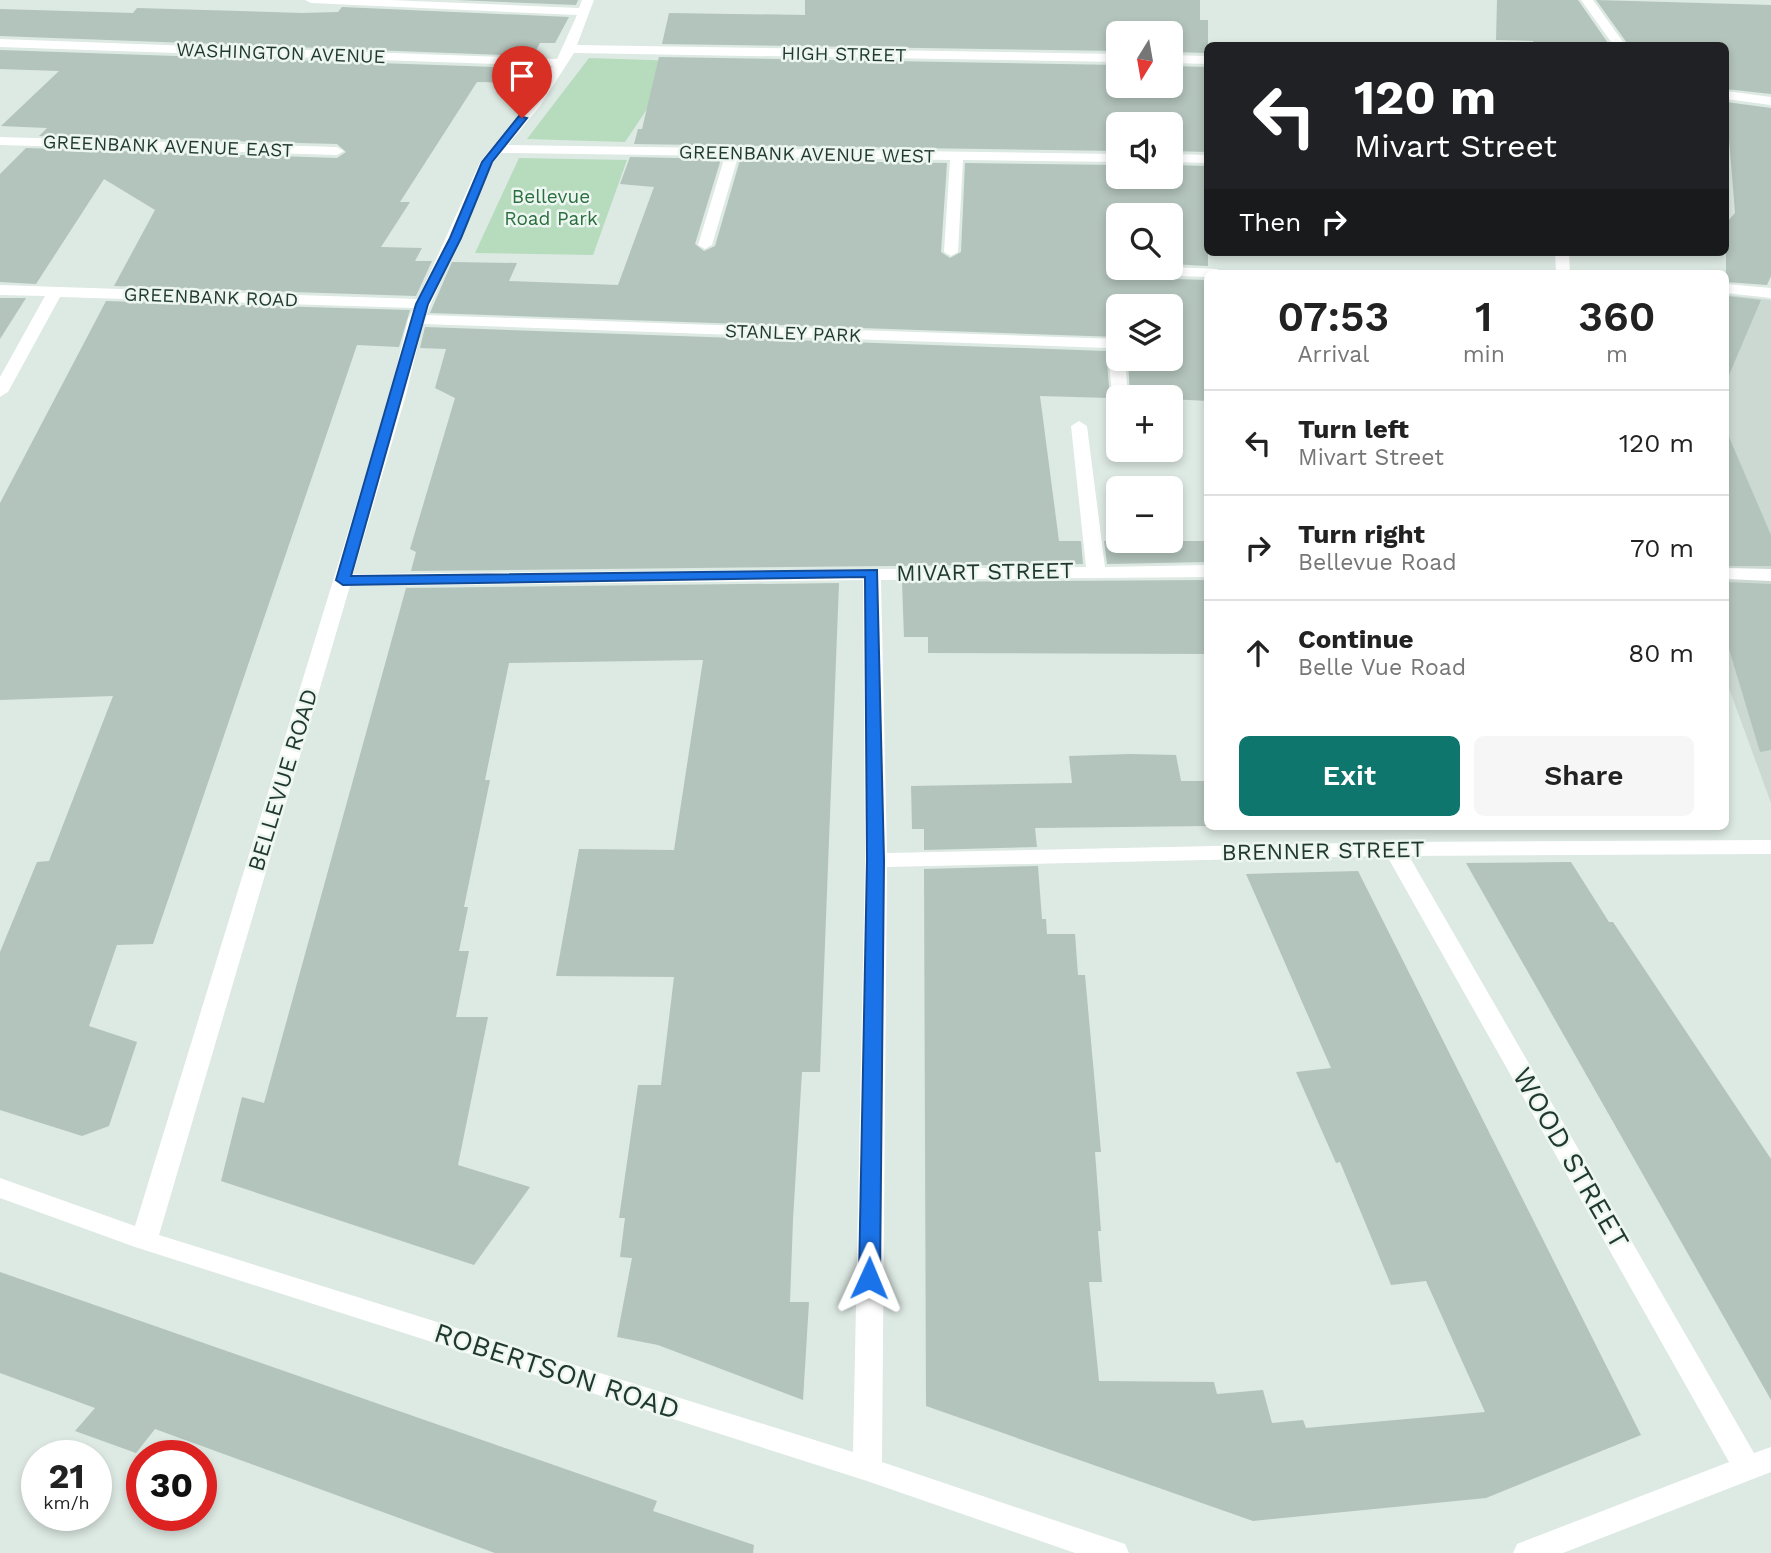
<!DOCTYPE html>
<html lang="en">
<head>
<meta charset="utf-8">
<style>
  :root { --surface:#fff; --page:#f6f6f6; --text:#222; --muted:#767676; --line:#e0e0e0; --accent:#0f766e }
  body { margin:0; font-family:"Work Sans",sans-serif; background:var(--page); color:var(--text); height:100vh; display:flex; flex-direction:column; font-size:26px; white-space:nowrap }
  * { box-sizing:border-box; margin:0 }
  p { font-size:23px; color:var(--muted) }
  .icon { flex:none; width:38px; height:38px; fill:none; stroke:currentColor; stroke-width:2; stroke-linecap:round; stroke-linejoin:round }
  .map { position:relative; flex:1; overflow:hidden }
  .drawer { position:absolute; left:1204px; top:270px; width:525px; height:560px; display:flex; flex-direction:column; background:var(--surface); border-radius:10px; box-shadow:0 4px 10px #0003 }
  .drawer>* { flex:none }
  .top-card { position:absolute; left:1204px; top:42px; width:525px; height:214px; border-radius:10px; box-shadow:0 4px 10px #0003; background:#202124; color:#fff; overflow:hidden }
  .needle { width:46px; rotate:191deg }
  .controls { position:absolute; left:1106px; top:21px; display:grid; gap:14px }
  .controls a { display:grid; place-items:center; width:77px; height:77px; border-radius:10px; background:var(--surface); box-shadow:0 4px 10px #0003; font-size:35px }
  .speed { position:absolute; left:21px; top:1440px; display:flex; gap:14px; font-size:35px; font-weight:700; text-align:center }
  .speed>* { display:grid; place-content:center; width:91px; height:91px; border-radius:50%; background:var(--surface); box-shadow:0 4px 10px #0003; line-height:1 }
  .speed small { font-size:18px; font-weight:400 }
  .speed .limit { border:10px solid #d22; background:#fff; color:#111 }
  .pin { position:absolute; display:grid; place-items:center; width:60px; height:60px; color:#fff; margin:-72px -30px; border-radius:50% 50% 50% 0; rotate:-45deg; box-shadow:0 0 7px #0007 }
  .pin .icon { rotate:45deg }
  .me { position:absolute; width:77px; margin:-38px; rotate:1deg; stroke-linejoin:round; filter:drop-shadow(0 0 5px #0008) }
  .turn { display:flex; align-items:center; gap:24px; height:147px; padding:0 35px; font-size:32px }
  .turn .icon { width:91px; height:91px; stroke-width:2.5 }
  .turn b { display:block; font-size:49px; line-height:60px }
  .then { display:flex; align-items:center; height:66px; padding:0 35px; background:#0003; gap:14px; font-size:26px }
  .eta { display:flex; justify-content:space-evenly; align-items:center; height:119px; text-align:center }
  .eta b { font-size:42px; font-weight:600; line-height:49px }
  .button { display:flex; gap:14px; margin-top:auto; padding:14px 35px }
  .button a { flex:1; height:80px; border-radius:10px; background:var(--accent); color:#fff; font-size:28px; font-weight:600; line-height:80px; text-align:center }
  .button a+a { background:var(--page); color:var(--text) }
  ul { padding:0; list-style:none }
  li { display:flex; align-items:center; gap:21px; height:105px; padding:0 35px; border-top:2px solid var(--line) }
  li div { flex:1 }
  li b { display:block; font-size:26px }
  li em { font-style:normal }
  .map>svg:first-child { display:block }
  .built { fill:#ccd9d2 }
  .green { fill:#b6dbbd }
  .building { fill:#b3c4bc }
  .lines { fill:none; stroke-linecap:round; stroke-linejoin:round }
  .street { fill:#fff; fill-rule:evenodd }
  .route { fill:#1a73e8; stroke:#114b97; stroke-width:2 }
  .labels { text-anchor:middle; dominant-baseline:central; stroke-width:5; stroke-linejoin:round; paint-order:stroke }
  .far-street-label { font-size:19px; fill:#1f3830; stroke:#eef6f1 }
  .far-park-label { font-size:19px; fill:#2a6f3f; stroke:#eef6f1 }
  .street-label { font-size:23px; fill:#1f3830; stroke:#eef6f1 }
  .near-street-label { font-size:28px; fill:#1f3830; stroke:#eef6f1 }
</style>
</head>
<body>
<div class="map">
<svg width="1771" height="1553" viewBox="0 0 1771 1553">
  <rect width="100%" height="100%" fill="#dde9e3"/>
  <!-- built -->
  <path class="built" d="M1726 295 1771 300V803L1726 680Z"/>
  <!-- green -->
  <g class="green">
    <path d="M589 58 679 61 625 142 527 139Z"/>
    <path d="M519 158 627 160 593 255 475 253Z"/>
  </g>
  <!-- building -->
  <g class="building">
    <path d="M456 0H578L576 5Z"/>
    <path d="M805 0H1200V20H1208V53L1171 52V33H1118V51L662 44 669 13 805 15Z"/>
    <path d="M1497 0H1578L1608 43 1587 42 1589 46H1536L1533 41 1496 40Z"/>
    <path d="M1596 0 1771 5V94L1726 89V45L1627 43Z"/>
    <path d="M342 7 569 17 555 43H540L533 56 0 36V9L133 13 137 8 302 13 338 12Z"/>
    <path d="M0 50 526 68 518 83 477 82 400 202H410L381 247 422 248 415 261H432L416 296 114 286 155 210 104 179 36 284 0 282V174L26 148 337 158 346 152 337 144 39 136 47 128 1 126 59 71 0 69Z"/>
    <path d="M659 57 1118 65V86H1171V66L1208 67V152L1171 151V124H1118V151L634 144 638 129H642Z"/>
    <path d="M1726 102 1771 108V276L1767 285 1726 282V223L1735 213Z"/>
    <path d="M630 157 721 159 695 244 704 251 715 246 740 160 947 163 941 252 950 258 961 252 965 163 1118 165V177H1171V165L1208 166V266L1171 264V215H1118V268H1133V273L1141 278 1208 280V401L1130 397 1128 359H1171V306H1118V337L430 313 452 262 517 263 509 281 618 285 654 187 620 184Z"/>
    <path d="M1726 296 1761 300 1726 382Z"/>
    <path d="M0 298H26L0 339Z"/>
    <path d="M106 301 410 310 399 347 357 345 153 944 117 945 89 1026 137 1042 109 1126 82 1136 0 1110V952L37 862 49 861 113 696 0 700V503Z"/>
    <path d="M425 327 1106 351 1110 398 1040 396 1059 541H1081L1083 564 411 571 416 552 410 549 455 398 435 388 446 349 420 348Z"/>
    <path d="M1726 430 1771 535V566H1726Z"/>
    <path d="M1104 541H1208V562L1107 564Z"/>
    <path d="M1208 580V654L928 653V637H904L902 582Z"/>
    <path d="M1726 582 1771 584V750L1760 752 1726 639Z"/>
    <path d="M839 583 820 1072H802L793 1219 790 1302H809L803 1400 658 1345 617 1337 632 1258 620 1257 625 1218H619L638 1085H661L674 977 556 976 579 849 674 850 703 660 509 663 485 780H490L464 907H468L459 951H469L456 1017H488L458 1165 530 1187 474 1265 221 1181 242 1097 264 1103 406 588Z"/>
    <path d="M1130 754 1176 755 1181 781H1208V826L1035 828 1037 847 924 850V829H912L911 786 1072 783 1069 756Z"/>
    <path d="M1571 862 1609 922H1613L1771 1159V1400L1466 863Z"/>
    <path d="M1038 866 1042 919H1046L1047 934H1075L1078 975H1085L1101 1152H1095L1101 1231H1098L1102 1282H1089L1099 1381 1214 1382 1217 1394 1263 1390 1272 1423 1303 1420 1306 1428 1485 1412 1426 1281 1391 1285 1340 1162 1336 1163 1296 1072 1331 1068 1246 874 1358 871 1641 1435 1486 1498 1253 1521 926 1406 924 869Z"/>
    <path d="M0 1272 657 1501 653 1511 754 1545 753 1553H495L155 1429 136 1453 75 1431 95 1408 0 1373Z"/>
  </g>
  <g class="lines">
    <!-- street -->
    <g class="street">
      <path d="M305 0H390L579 8 582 0H594L577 45 1118 54V62L574 53 540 106 508 145 1118 154V162L963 160 958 252 951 256 944 252 950 160 738 157 712 245 705 249 698 245 725 156 501 153 493 163 426 315 1116 339 1118 340V359H1125L1128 397H1118V401L1112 397 1108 348 423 324 406 395 353 574 1086 567 1071 426 1079 421 1087 426 1105 567 1208 565V577L881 580 887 853 1394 842 1771 840V854L1409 856 1754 1453 1771 1447V1472L1563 1553H1513L1517 1544 1729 1462 1387 856 887 867 882 1462 1125 1544 1129 1553H1075L867 1481 135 1247 0 1198V1178L135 1226 390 395 408 319 414 308 60 297 8 392 0 397V377L45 296 0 295V285L418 299 480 162 530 101 553 66 0 47V39L557 59 577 15 311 3ZM863 580 865 860 853 1452 159 1235 350 586Z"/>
      <path d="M1581 0H1593L1626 46H1614Z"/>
      <path d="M1171 55 1208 56V64L1171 63Z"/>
      <path d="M1726 91 1771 97V105L1726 99Z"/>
      <path d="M0 137 337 147 344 151 337 155 0 145Z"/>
      <path d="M1171 154 1208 155V163L1171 162Z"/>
      <path d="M1555 252H1569L1570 273H1556Z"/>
      <path d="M1171 267 1217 269 1224 273H1208V277L1141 275 1134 271 1136 268Z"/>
      <path d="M1726 284 1771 288V298L1726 293Z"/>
      <path d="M1726 568 1771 569V581L1726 579Z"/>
    </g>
  </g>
  <!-- route -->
  <path class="route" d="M519 116 527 118 492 162 461 238 428 304 351 576 877 570 884 860 880 1278 876 1283 869 1286 862 1283 859 1278 867 860 865 577 343 585 336 580 416 304 450 238 482 162Z"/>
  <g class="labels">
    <!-- far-street labels -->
    <g class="far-street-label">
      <text transform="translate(281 53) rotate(2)">WASHINGTON AVENUE</text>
      <text transform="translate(844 54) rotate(1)">HIGH STREET</text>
      <text transform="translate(168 146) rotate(2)">GREENBANK AVENUE EAST</text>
      <text transform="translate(807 154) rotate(1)">GREENBANK AVENUE WEST</text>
      <text transform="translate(211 297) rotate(2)">GREENBANK ROAD</text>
      <text transform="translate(793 333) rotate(2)">STANLEY PARK</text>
    </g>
    <!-- far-park labels -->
    <g class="far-park-label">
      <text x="551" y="196">Bellevue<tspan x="551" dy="22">Road Park</tspan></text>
    </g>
    <!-- street labels -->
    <g class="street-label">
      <text transform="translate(985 572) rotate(-1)">MIVART STREET</text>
      <text transform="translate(283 780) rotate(-73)">BELLEVUE ROAD</text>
      <text transform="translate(1323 851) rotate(-1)">BRENNER STREET</text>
    </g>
    <!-- near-street labels -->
    <g class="near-street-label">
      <text transform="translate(1571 1158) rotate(60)">WOOD STREET</text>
      <text transform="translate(557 1371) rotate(18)">ROBERTSON ROAD</text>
    </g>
  </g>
</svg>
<div class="controls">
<a><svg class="needle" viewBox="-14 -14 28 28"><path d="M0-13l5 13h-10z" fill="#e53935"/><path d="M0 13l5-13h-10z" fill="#767676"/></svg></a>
<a><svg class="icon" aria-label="sound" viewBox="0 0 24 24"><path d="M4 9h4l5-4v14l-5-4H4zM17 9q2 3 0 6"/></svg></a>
<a><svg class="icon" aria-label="search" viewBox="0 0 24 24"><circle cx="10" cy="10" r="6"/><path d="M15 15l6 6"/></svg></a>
<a><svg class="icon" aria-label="layers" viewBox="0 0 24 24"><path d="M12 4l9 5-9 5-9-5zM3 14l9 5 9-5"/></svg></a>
<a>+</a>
<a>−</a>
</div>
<div class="speed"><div>21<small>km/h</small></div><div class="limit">30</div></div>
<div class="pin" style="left:522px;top:118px;background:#d93025"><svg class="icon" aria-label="arrive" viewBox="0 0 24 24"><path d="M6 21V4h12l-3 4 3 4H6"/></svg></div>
<svg class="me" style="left:869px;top:1278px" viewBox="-20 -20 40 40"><path d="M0-17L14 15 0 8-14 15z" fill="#1a73e8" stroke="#fff" stroke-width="4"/></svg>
<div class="top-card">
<div class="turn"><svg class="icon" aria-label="left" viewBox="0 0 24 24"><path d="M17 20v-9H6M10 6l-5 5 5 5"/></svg><div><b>120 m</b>Mivart Street</div></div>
<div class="then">Then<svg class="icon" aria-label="right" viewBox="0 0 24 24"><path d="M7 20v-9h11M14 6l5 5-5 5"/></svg></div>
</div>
<section class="drawer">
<div class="eta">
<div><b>07:53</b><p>Arrival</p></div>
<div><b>1</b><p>min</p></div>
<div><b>360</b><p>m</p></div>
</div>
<ul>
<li><svg class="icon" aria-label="left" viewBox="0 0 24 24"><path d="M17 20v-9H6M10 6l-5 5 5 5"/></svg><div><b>Turn left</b><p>Mivart Street</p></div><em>120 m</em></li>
<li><svg class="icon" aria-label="right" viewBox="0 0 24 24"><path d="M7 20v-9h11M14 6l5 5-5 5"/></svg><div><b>Turn right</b><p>Bellevue Road</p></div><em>70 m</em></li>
<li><svg class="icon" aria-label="ahead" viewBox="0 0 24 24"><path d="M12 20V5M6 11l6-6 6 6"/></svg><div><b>Continue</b><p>Belle Vue Road</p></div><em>80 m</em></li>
</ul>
<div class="button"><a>Exit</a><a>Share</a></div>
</section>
</div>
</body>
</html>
